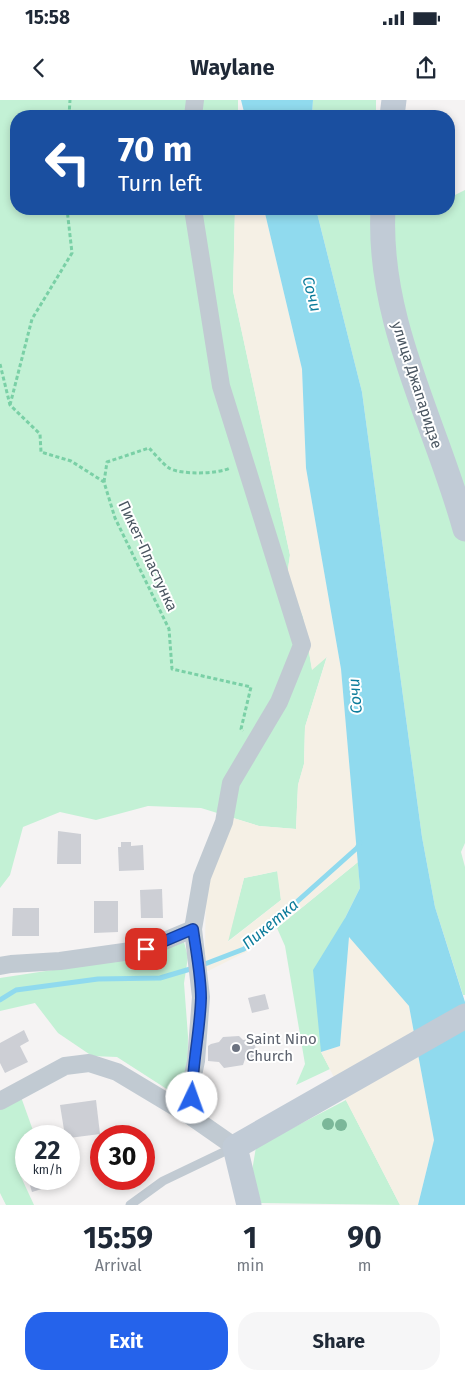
<!DOCTYPE html>
<html lang="en">
<head>
<meta charset="utf-8">
<style>
  :root { --surface:#fff; --page:#f6f6f7; --text:#1f2937; --muted:#747a83; --accent:#2563eb }
  body { margin:0; font-family:"Fira Sans",sans-serif; background:var(--page); color:var(--text); height:100vh; display:flex; flex-direction:column; font-size:19px; white-space:nowrap }
  * { box-sizing:border-box; margin:0 }
  p { font-size:16px; color:var(--muted) }
  .icon { flex:none; width:28px; height:28px; fill:none; stroke:currentColor; stroke-width:2; stroke-linecap:round; stroke-linejoin:round }
  .map { position:relative; height:1105px; overflow:hidden }
  .details { display:flex; flex-direction:column; background:var(--surface); flex:1 }
  .details>* { flex:none }
  .banner { position:absolute; left:10px; top:10px; width:445px; height:105px; border-radius:20px; box-shadow:0 2px 8px #0003; background:#1a4fa0; color:#fff; overflow:hidden }
  .speed { position:absolute; left:15px; top:1025px; display:flex; gap:10px; font-size:25px; font-weight:700; text-align:center }
  .speed>* { display:grid; place-content:center; width:65px; height:65px; border-radius:50%; background:var(--surface); box-shadow:0 2px 8px #0003; line-height:1 }
  .speed small { font-size:12px; font-weight:400 }
  .speed .limit { border:8px solid #d22; background:#fff; color:#111 }
  .pin { position:absolute; display:grid; place-items:center; width:42px; height:42px; color:#fff; margin:-21px; border-radius:10px; box-shadow:0 2px 8px #0006 }
  .me { position:absolute; width:55px; margin:-28px; rotate:3deg; stroke-linejoin:round; filter:drop-shadow(0 0 4px #0008) }
  .turn { display:flex; align-items:center; gap:18px; height:105px; padding:0 25px; font-size:22px }
  .turn .icon { width:65px; height:65px; stroke-width:2.5 }
  .turn b { display:block; font-size:35px; line-height:42px }
  .eta { display:flex; justify-content:space-evenly; align-items:center; height:85px; text-align:center }
  .eta b { font-size:30px; font-weight:700; line-height:35px }
  .cta { display:flex; gap:10px; margin-top:auto; padding:10px 25px }
  .cta a { flex:1; height:58px; border-radius:20px; background:var(--accent); color:#fff; font-size:20px; font-weight:700; line-height:58px; text-align:center }
  .cta a+a { background:var(--page); color:var(--text) }
  .status { display:flex; justify-content:space-between; align-items:center; height:35px; padding:0 25px; background:var(--surface); direction:ltr }
  .status svg { height:14px; fill:currentColor }
  header { display:flex; justify-content:space-between; align-items:center; height:65px; padding:0 25px; background:var(--surface); font-size:22px; font-weight:700 }
  .map>svg:first-child { display:block }
  .green { fill:#c3f1d5 }
  .sand { fill:#f5f0e5; fill-rule:evenodd }
  .water { fill:#90daee }
  .lines { fill:none; stroke-linecap:round; stroke-linejoin:round }
  .stream { stroke:#90daee; stroke-width:5 }
  .building { fill:#cdcfd5 }
  .path { stroke:#7ad0a6; stroke-width:3; stroke-dasharray:4 2.5; stroke-linecap:butt }
  .lane { stroke:#c1cad2; stroke-width:9 }
  .street { stroke:#c1cad2; stroke-width:18 }
  .secondary { stroke:#c1cbd6; stroke-width:25 }
  .tree { fill:#7bb799 }
  .route-casing { stroke:#184099; stroke-width:12 }
  .route { stroke:#2563eb; stroke-width:9 }
  .worship-dot { fill:#6b7280; stroke:#fff; stroke-width:2 }
  .labels { text-anchor:middle; dominant-baseline:central; stroke-width:4; stroke-linejoin:round; paint-order:stroke }
  .street-label { font-size:15px; fill:#4a5661; stroke:#fff }
  .worship-label { font-size:15px; fill:#5b616d; stroke:#fff; text-anchor:start }
  .water-label { font-size:16px; font-style:italic; fill:#0c7c9b; stroke:#fff }
</style>
</head>
<body>
<div class="status"><b>15:58</b><svg viewBox="0 0 49 12"><path d="M0 12V9h3v3zM5 12V6h3v6zM10 12V3h3v9zM15 12V0h3v12zM26 1h20v11H26zM47 4h2v5h-2z"/></svg></div>
<header><svg class="icon" aria-label="back" viewBox="0 0 24 24"><path d="M15 5l-7 7 7 7"/></svg>Waylane<svg class="icon" aria-label="share" viewBox="0 0 24 24"><path d="M12 15V3M7 8l5-5 5 5M5 13v7h14v-7"/></svg></header>
<div class="map">
<svg width="465" height="1105" viewBox="0 0 465 1105">
  <rect width="100%" height="100%" fill="#f5f3f3"/>
  <!-- green -->
  <g class="green">
    <path d="M0 0H238V16H16V109H235L233 191 290 455 287 476 303 517 312 569 327 556 305 627 304 664 298 685 296 729 259 726 201 708 148 706 96 720 60 712 23 727 10 775 0 788Z"/>
    <path d="M313 0H376V16H312Z"/>
    <path d="M465 90V743L461 752 465 767V895H463L435 807 422 737 362 292 316 109H449V98Z"/>
    <path d="M358 762 360 788 345 818 321 952 330 969 296 985 305 964 285 846 277 828Z"/>
    <path d="M278 771 281 800 227 842 244 778Z"/>
    <path d="M184 842 188 857 184 883 188 936 187 1002 117 957 92 956 58 933 35 903 0 911V878L151 855Z"/>
    <path d="M21 997 35 1036H26V1062L16 1066 34 1105H6L0 1093V1010Z"/>
    <path d="M346 1000 400 1105 261 1103 252 1071 256 1047Z"/>
  </g>
  <!-- sand -->
  <g class="sand">
    <path d="M235 109H264L302 269 306 368 341 569 358 762 248 851 204 873 200 852 205 847 206 787 233 718 259 726 296 729 298 685 304 664 305 627 327 557 312 570 303 517 287 476 290 455 233 191ZM277 771 281 800 228 842 244 778Z"/>
    <path d="M349 836 409 906 434 1040 418 1105H400L321 952 340 946Z"/>
  </g>
  <!-- water -->
  <g class="water">
    <path d="M241 0H313L312 16H245Z"/>
    <path d="M264 109H316L362 292 422 737 435 807 465 902V1105H418L434 1040 409 906 349 837 340 946 321 952 313 870 345 818 360 788 341 569 306 368 302 269Z"/>
  </g>
  <g class="lines">
    <!-- stream -->
    <path class="stream" d="M0 900 16 890 98 879 160 878 197 867 244 849 357 748 360 743"/>
  </g>
  <!-- building -->
  <g class="building">
    <path d="M58 731 81 734V764H57Z"/>
    <path d="M121 742H131V746L143 745 144 770 119 771 118 747H121Z"/>
    <path d="M162 789 163 818H141L140 790Z"/>
    <path d="M94 801H118V832L94 833Z"/>
    <path d="M13 808H39V836H12Z"/>
    <path d="M265 894 269 909 252 913 248 898Z"/>
    <path d="M24 930 29 941 20 946 28 962 5 973 0 963V943Z"/>
    <path d="M239 936 243 940 251 939 255 942 256 955 253 959H245L243 965 224 968 219 962 208 961V946L211 944 219 942 223 937Z"/>
    <path d="M96 1000 100 1034 69 1038 65 1036 60 1005Z"/>
    <path d="M28 1079H60L61 1083 32 1092Z"/>
  </g>
  <g class="lines">
    <!-- path -->
    <g class="path">
      <path d="M69 16 70 0"/>
      <path d="M0 264 10 305 40 334 41 352 71 361 104 382 115 418 169 529 172 569 251 587 241 629 243 631"/>
      <path d="M10 305 32 219 72 153 67 109"/>
      <path d="M104 382 107 362 149 348C155 354 162 363 169 368 180 375 218 374 230 368"/>
    </g>
    <!-- lane -->
    <path class="lane" d="M130 1105 163 1081 234 1047"/>
    <!-- street -->
    <g class="street">
      <path d="M193 16 195 0"/>
      <path d="M0 866 11 864 60 861 145 849 193 829"/>
      <path d="M0 1001 65 966 89 963 117 972 192 1017 235 1047"/>
      <path d="M192 1017V980L196 961 201 897 193 829 202 777 224 722 231 683 279 602 302 545 221 286 193 109"/>
    </g>
    <!-- secondary -->
    <g class="secondary">
      <path d="M392 16 394 0"/>
      <path d="M383 109C377 222 436 323 465 429"/>
      <path d="M249 1105 235 1047 465 916"/>
    </g>
  </g>
  <!-- trees -->
  <g class="tree">
    <circle cx="328" cy="1024" r="6"/>
    <circle cx="341" cy="1025" r="6"/>
  </g>
  <g class="lines">
    <!-- route casing -->
    <g class="route-casing">
      <path id="route" d="M146 849 193 829C196 851 201 876 201 898 200 932 192 965 192 998"/>
    </g>
    <!-- route -->
    <use href="#route" class="route"/>
  </g>
  <!-- markers -->
  <circle class="worship-dot" cx="236" cy="948" r="5"/>
  <g class="labels">
    <!-- street labels -->
    <g class="street-label">
      <text transform="translate(417 285) rotate(72)">улица Джапаридзе</text>
      <text transform="translate(148 456) rotate(65)">Пикет-Пластунка</text>
    </g>
    <!-- worship labels -->
    <g class="worship-label">
      <text x="246" y="939">Saint Nino<tspan x="246" dy="17">Church</tspan></text>
    </g>
    <!-- water labels -->
    <g class="water-label">
      <text transform="translate(312 194) rotate(76)">Сочи</text>
      <text transform="translate(355 596) rotate(-95)">Сочи</text>
      <text transform="translate(270 824) rotate(-40)">Пикетка</text>
    </g>
  </g>
</svg>
<div class="speed"><div>22<small>km/h</small></div><div class="limit">30</div></div>
<div class="pin" style="left:146px;top:849px;background:#d93025"><svg class="icon" aria-label="arrive" viewBox="0 0 24 24"><path d="M6 21V4h12l-3 4 3 4H6"/></svg></div>
<svg class="me" style="left:192px;top:998px" viewBox="-20 -20 40 40"><circle r="19" fill="#fff"/><path d="M0-13L10 11 0 6-10 11z" fill="#2563eb"/></svg>
<div class="banner">
<div class="turn"><svg class="icon" aria-label="left" viewBox="0 0 24 24"><path d="M17 20v-9H6M10 6l-5 5 5 5"/></svg><div><b>70 m</b>Turn left</div></div>
</div>
</div>
<section class="details">
<div class="eta">
<div><b>15:59</b><p>Arrival</p></div>
<div><b>1</b><p>min</p></div>
<div><b>90</b><p>m</p></div>
</div>
<div class="cta"><a>Exit</a><a>Share</a></div>
</section>
</body>
</html>
